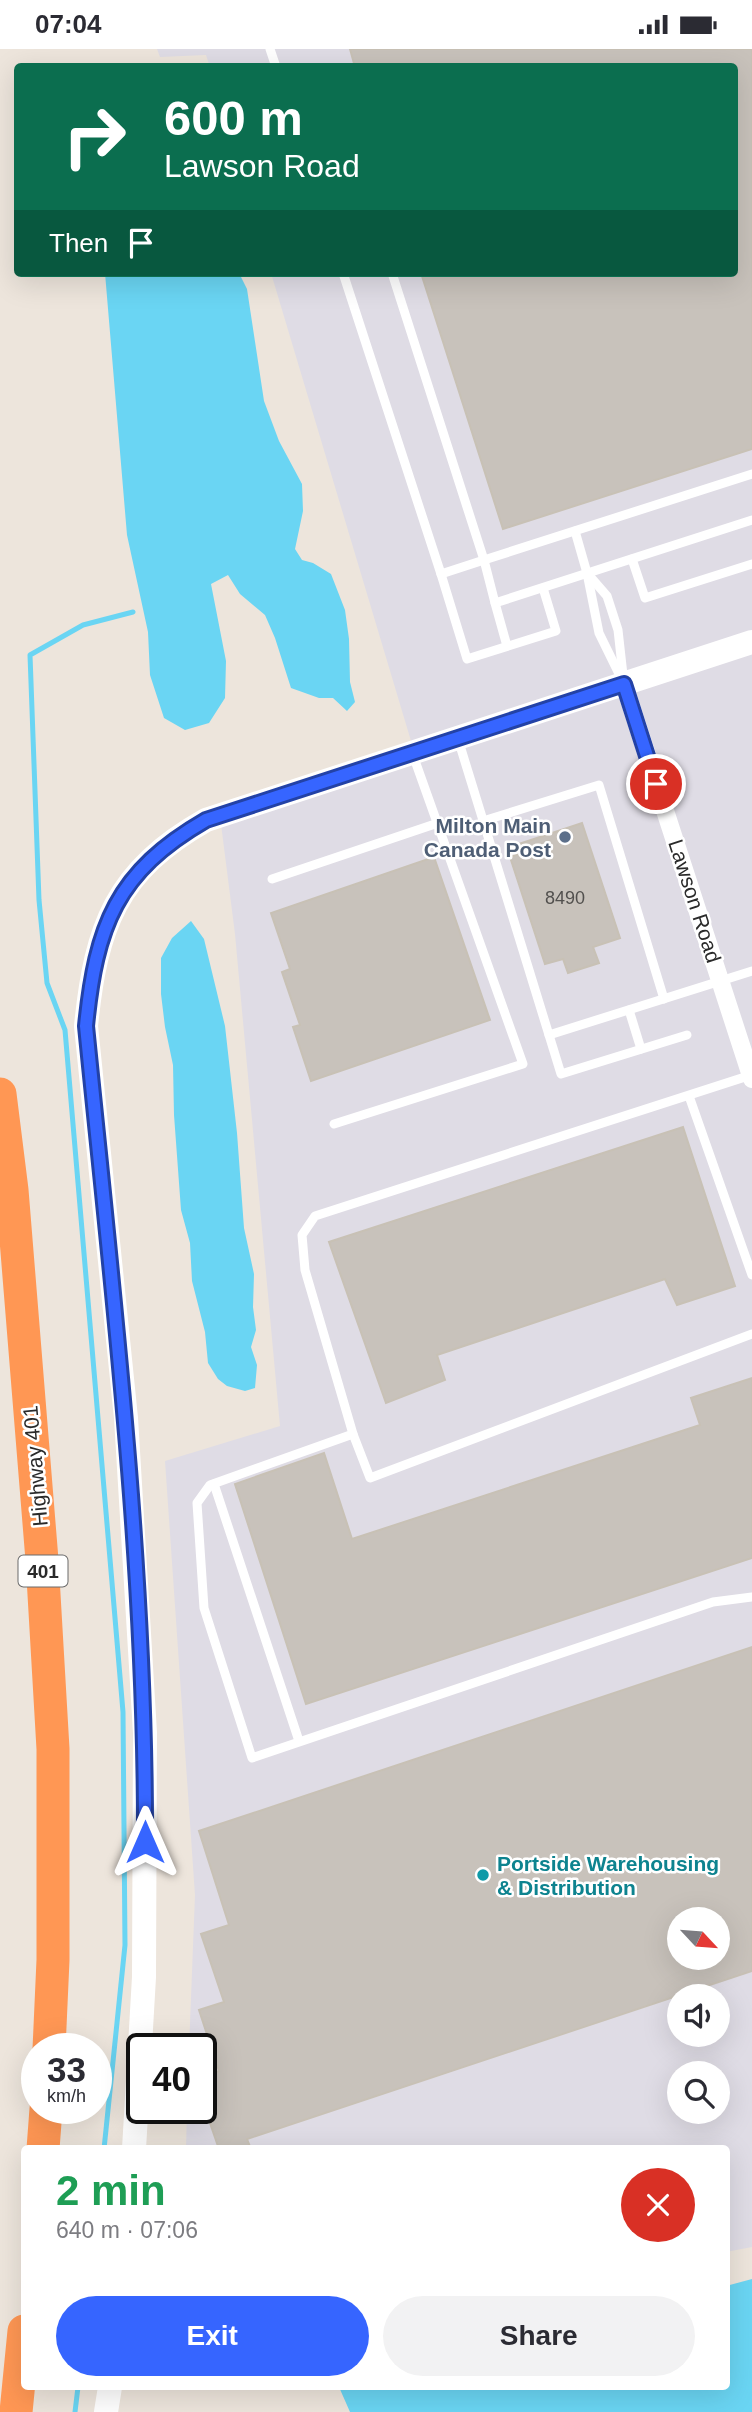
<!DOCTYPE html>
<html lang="en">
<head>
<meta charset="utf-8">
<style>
  :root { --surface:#fff; --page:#f2f2f3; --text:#2b2b33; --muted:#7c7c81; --accent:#3665ff }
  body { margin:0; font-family:Arial,sans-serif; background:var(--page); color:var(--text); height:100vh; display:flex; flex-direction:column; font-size:26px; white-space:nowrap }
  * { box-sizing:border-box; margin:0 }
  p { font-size:23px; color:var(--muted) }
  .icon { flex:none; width:38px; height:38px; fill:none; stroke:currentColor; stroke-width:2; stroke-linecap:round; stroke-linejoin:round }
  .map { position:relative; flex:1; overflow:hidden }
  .details { position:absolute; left:21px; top:2096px; width:709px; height:245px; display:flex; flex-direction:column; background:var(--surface); border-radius:7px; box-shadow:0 7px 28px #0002 }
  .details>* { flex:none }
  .guide { position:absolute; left:14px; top:14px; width:724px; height:214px; border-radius:7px; box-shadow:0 7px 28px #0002; background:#0b6e4f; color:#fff; overflow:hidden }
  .needle { width:46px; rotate:116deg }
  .buttons { position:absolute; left:667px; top:1858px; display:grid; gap:14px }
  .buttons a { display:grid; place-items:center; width:63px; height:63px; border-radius:50%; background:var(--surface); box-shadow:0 7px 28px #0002; font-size:35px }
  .speed { position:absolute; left:21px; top:1984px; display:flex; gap:14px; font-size:35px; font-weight:700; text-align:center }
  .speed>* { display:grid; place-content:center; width:91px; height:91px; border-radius:50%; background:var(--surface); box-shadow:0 7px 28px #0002; line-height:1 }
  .speed small { font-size:18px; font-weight:400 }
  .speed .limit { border:4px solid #111; border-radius:10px; background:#fff; color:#111 }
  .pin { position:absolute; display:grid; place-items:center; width:60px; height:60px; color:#fff; margin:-30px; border:4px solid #fff; border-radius:50%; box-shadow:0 2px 7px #0007 }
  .me { position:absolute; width:77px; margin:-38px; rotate:0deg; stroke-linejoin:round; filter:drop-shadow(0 0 5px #0008) }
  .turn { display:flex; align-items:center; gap:24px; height:147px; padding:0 35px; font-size:32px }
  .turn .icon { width:91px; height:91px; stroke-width:2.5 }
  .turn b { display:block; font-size:49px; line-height:60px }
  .then { display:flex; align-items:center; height:66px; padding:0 35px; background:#0003; gap:14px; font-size:26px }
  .round { display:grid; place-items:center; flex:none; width:74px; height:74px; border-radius:37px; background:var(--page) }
  .headline { display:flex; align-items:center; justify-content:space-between; height:119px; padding:0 35px }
  h1 { font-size:42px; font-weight:700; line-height:52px; color:#1e9e55 }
  .action { display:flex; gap:14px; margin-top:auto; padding:14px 35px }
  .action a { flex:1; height:80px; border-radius:42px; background:var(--accent); color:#fff; font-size:28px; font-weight:700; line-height:80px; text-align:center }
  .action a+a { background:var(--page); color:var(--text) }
  .status { display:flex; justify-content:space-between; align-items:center; height:49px; padding:0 35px; background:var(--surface); direction:ltr }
  .status svg { height:19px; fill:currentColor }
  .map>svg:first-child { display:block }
  .industrial { fill:#dfdce5; fill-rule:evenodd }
  .water { fill:#6ad5f3 }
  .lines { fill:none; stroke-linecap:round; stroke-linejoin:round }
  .stream { stroke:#6ad5f3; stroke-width:5 }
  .building { fill:#c8c2bb; stroke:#c8c1b5; stroke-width:2; fill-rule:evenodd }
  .lane { stroke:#fff; stroke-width:9 }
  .street { stroke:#fff; stroke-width:18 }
  .secondary { stroke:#fff; stroke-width:24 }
  .highway { stroke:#ff9754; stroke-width:33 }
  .route-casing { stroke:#2342a6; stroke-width:18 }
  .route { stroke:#3665ff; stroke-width:12 }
  .service-dot { fill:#5c6f8a; stroke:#fff; stroke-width:2.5 }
  .culture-dot { fill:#0f9aa8; stroke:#fff; stroke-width:2.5 }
  .labels { text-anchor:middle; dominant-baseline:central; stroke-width:5; stroke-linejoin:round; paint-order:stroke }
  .number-label { font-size:18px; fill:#52504e }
  .shield { fill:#fff; stroke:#6a6a6a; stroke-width:2 }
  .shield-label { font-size:19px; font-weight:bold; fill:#2a2a2a }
  .service-label { font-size:21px; font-weight:bold; fill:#4e5e75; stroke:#fff; text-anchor:end }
  .street-label { font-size:21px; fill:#2a2a2a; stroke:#fff }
  .culture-label { font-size:21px; font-weight:bold; fill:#0d838f; stroke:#fff; text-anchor:start }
</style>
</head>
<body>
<div class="status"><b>07:04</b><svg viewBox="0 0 49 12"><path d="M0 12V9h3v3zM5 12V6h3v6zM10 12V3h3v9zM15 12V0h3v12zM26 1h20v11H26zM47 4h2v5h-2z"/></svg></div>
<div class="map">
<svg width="752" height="2363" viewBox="0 0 752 2363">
  <rect width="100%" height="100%" fill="#ede5dc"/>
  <!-- industrial -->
  <path class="industrial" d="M157 0H752V2198L726 2203V2100H186L187 2060H201V2000H189L195 1846 165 1412 280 1377 235 885 221 775 417 712 271 224H735V18H210L206 6 160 8ZM679 1871H718V1909H679ZM679 1948H718V1986H679ZM679 2025H718V2063H679Z"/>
  <!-- water -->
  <g class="water">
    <path d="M105 224H239L247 240 264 352 279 392 302 435 303 462 295 500 302 511 313 514 331 525 345 561 349 590 350 633 355 653 347 662 333 649H319L291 639 275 589 265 566 240 545 228 526 211 535 226 612 225 649 209 674 185 681 164 669 150 626 148 583 127 486Z"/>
    <path d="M191 872 204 890 225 977 237 1084 244 1179 254 1225 253 1258 256 1281 251 1298 257 1316 255 1339 245 1342 227 1337 218 1330 208 1314 205 1283 192 1232 190 1194 181 1161 174 1066 173 1016 165 978 161 945V909L172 889Z"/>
    <path d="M752 2230V2363H350L339 2338H726V2237Z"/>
  </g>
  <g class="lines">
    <!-- stream -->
    <g class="stream">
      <path d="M104 2100 125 1896 123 1663 65 981 47 934 39 851 30 606 83 576 133 563"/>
      <path d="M75 2363 78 2338"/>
    </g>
  </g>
  <!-- building -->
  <g class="building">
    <path d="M350 0H752V400L503 480 421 224H735V18H355Z"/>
    <path d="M582 774 620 889 593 898 599 914 568 924 563 910 545 915 510 808 519 805 516 796Z"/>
    <path d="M434 808 490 971 311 1032 293 978 300 976 282 923 290 920 271 864Z"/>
    <path d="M683 1078 735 1237 677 1256 665 1230 437 1306 445 1331 386 1354 329 1193Z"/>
    <path d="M752 1329V1509L306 1655 235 1435 324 1404 352 1490 700 1376 691 1349Z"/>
    <path d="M752 1598V1922L247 2090 251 2100H219L201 2048V2028L219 2022 199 1961 224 1953 201 1885 229 1876 199 1782ZM679 1871H718V1909H679Z"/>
  </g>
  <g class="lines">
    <!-- lane -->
    <g class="lane">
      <path d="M270 0 276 18"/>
      <path d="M343 224 441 525 484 511 495 554 752 471"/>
      <path d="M392 224 484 511 752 425"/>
      <path d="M575 482 587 524 599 584 623 633"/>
      <path d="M632 510 645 549 752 515"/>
      <path d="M587 524 607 547 618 581 623 626"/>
      <path d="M441 525 467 610 556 582 543 539"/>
      <path d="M495 554 507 597"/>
      <path d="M458 690 549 986 752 922"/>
      <path d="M483 772 599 736 664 950"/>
      <path d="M272 830 438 774"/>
      <path d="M629 961 641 1000"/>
      <path d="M549 986 561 1025 687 986"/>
      <path d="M751 1026 315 1167 302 1186 305 1221 353 1385 210 1436 197 1454 204 1559 252 1709 713 1553 752 1548"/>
      <path d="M689 1047 752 1226"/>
      <path d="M334 1075 523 1015 413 706"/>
      <path d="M353 1385 370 1429 752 1285"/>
      <path d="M214 1435 299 1692"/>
    </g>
    <!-- street -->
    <path class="street" d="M624 635 752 1030"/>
    <!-- secondary -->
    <g class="secondary">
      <path d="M134 2100 144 1928 145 1684 126 1369 86 977C96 877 116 822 206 771L752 593"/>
      <path d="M106 2363 110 2338"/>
    </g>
    <!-- highway -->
    <g class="highway">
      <path d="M0 1045 12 1141 42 1511 53 1700V1911L49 2000"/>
      <path d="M43 2100 46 2060"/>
      <path d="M16 2363 24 2282"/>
    </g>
  </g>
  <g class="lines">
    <!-- route casing -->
    <g class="route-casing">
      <path id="route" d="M145 1793C146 1519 113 1248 86 977 96 877 116 823 206 771L624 635 656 735"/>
    </g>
    <!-- route -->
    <use href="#route" class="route"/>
  </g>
  <!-- markers -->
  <circle class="service-dot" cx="565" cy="788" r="7"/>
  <circle class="culture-dot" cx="483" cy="1826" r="7"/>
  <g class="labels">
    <!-- number labels -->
    <g class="number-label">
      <text x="565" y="849">8490</text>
    </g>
    <!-- shield labels -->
    <rect class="shield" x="18.5" y="1506.5" width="49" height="31" rx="5"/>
    <g class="shield-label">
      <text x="43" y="1522">401</text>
    </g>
    <!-- service labels -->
    <g class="service-label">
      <text x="551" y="776">Milton Main<tspan x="551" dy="24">Canada Post</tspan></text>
    </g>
    <!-- street labels -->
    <g class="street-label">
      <text transform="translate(695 852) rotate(72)">Lawson Road</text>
      <text transform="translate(35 1417) rotate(-95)">Highway 401</text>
    </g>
    <!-- culture labels -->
    <g class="culture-label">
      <text x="497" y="1814">Portside Warehousing<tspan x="497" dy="24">&amp; Distribution</tspan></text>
    </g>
  </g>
</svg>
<div class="buttons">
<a><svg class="needle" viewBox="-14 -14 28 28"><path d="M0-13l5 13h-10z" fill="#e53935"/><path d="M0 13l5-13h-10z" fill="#7c7c81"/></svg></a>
<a><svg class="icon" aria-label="sound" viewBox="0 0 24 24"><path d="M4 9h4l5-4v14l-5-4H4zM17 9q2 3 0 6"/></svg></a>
<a><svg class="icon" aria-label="search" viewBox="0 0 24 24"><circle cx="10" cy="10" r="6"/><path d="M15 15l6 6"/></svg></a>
</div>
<div class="speed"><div>33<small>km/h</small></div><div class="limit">40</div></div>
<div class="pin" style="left:656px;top:735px;background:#d93025"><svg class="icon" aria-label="arrive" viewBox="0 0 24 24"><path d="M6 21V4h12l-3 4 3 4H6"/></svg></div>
<svg class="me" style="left:145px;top:1793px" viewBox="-20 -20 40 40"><path d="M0-17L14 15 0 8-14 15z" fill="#3665ff" stroke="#fff" stroke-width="4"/></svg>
<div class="guide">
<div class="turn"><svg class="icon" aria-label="right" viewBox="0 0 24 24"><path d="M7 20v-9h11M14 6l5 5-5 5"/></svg><div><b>600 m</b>Lawson Road</div></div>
<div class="then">Then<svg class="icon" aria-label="arrive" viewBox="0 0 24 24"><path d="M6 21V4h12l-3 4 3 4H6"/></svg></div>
</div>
<section class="details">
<div class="headline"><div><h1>2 min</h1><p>640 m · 07:06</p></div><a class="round" style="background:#d93025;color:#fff"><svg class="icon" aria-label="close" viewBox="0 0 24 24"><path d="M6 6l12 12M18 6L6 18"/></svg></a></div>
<div class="action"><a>Exit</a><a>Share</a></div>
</section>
</div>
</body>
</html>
